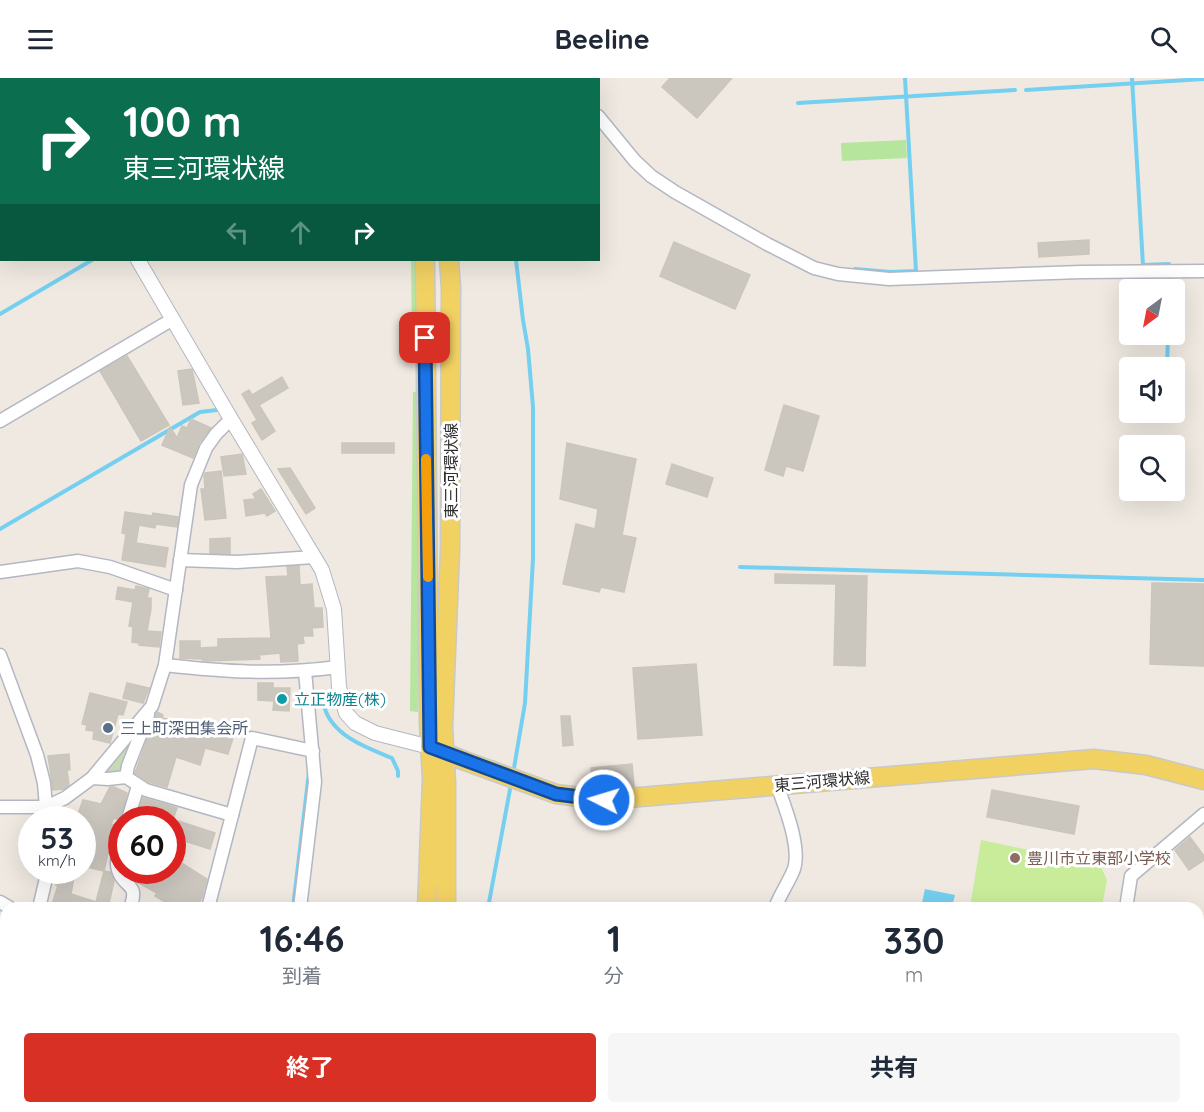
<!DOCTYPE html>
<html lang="ja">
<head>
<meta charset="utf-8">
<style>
  :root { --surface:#fff; --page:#f6f6f7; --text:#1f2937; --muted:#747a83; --accent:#d93025 }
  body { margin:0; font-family:Quicksand,"Noto Sans JP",sans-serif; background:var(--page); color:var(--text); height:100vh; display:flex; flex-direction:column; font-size:22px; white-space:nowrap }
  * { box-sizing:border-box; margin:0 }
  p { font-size:20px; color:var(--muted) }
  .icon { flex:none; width:33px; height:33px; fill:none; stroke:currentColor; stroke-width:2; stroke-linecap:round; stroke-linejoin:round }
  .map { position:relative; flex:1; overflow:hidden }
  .drawer { position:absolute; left:0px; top:824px; width:1204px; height:212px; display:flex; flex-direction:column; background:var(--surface); border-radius:18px 18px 0 0; box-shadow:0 6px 24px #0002 }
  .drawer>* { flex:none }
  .hud { position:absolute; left:0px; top:0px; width:600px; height:183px; box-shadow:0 6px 24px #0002; background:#0b6e4f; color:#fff; overflow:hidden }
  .needle { width:39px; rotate:212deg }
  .tools { position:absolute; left:1119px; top:201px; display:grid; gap:12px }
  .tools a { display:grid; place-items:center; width:66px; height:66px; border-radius:6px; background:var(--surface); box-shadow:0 6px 24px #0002; font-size:30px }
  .speed { position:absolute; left:18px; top:728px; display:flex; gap:12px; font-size:30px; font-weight:700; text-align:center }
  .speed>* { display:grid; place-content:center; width:78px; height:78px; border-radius:50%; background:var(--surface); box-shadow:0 6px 24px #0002; line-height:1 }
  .speed small { font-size:15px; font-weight:400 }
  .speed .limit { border:9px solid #d22; background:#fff; color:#111 }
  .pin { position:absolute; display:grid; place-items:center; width:51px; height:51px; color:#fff; margin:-26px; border-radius:12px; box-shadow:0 3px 9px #0006 }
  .me { position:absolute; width:66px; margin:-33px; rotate:275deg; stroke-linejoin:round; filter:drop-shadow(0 0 4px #0008) }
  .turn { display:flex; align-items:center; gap:21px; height:126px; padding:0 24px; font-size:27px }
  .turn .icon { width:78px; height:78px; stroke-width:2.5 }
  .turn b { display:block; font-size:42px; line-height:51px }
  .lanes { display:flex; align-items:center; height:57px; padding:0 24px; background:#0003; justify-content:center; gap:30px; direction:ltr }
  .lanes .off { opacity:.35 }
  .eta { display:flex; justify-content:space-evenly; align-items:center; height:102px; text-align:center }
  .eta b { font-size:36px; font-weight:700; line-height:42px }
  .cta { display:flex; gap:12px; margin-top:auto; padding:12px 24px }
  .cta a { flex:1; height:69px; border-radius:6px; background:var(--accent); color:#fff; font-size:24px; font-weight:700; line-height:69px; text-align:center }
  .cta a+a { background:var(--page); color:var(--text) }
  header { display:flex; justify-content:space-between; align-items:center; height:78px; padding:0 24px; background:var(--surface); font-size:27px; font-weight:700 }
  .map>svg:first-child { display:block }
  .green { fill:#b6e59e }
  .cemetery { fill:#c8d9b8 }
  .pitch { fill:#c9ec9a }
  .water { fill:#75cff0 }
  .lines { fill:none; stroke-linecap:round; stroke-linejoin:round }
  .stream { stroke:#75cff0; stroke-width:4 }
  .building { fill:#cbc7bf; stroke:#cbc5ba; stroke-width:1.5 }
  .minor-casing { stroke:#b4b7c1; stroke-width:15 }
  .tertiary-casing { stroke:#b4b7c1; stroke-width:16 }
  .primary-casing { stroke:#c9c9c9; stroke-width:21 }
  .minor { stroke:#fff; stroke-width:12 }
  .tertiary { stroke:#fff; stroke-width:14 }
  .primary { stroke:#f2d163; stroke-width:18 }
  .route-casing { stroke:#114b97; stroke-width:15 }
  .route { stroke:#1a73e8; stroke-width:10 }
  .slow { stroke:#f59e0b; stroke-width:10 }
  .culture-dot { fill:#0f9aa8; stroke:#fff; stroke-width:2 }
  .service-dot { fill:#5c6f8a; stroke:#fff; stroke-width:2 }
  .education-dot { fill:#8d6e63; stroke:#fff; stroke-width:2 }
  .labels { text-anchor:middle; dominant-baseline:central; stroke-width:6; stroke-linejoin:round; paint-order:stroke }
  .street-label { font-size:16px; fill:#2e2e2e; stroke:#fff }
  .culture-label { font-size:16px; fill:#0d838f; stroke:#fff; text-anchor:start }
  .service-label { font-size:16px; fill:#4e5e75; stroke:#fff; text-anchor:start }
  .education-label { font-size:16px; fill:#785e54; stroke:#fff; text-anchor:start }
</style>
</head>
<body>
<header><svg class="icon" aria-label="menu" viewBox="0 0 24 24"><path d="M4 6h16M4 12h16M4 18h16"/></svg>Beeline<svg class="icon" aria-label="search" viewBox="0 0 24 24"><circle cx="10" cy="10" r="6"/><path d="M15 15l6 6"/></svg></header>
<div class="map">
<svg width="1204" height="1034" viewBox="0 0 1204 1034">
  <rect width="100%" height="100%" fill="#efe9e1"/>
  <!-- green -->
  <g class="green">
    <path d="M906 62 907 80 842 83 841 65Z"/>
    <path d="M411 182H418L419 262H412Z"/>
    <path d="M413 314H420L421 456 418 634 410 633Z"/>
  </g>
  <!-- cemetery -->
  <path class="cemetery" d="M141 648 121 695 99 696Z"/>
  <!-- pitch -->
  <path class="pitch" d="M981 762 1100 787 1107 802 1102 829H970Z"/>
  <!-- water -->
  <path class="water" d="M925 811 955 817 952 829H921Z"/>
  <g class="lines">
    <!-- stream -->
    <g class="stream">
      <path d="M1132 0 1143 187 1169 186 1168 212"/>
      <path d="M500 2 501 0"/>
      <path d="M1026 12 1204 1"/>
      <path d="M798 25 1015 12"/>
      <path d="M855 191 890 194 916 193 905 0"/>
      <path d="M0 236 92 182"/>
      <path d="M1167 290 1168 256"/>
      <path d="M0 451 200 334 217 332"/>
      <path d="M740 489 1204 502"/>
      <path d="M319 627 324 628C332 658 367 670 392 680L398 693V698"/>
      <path d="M513 696 525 625 533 481V329L528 271 523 242 516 182"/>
      <path d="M293 830 309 694"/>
      <path d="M488 830 511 706"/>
      <path d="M0 1012H6"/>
      <path d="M188 1029 251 1034"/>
      <path d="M502 1029 504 1034"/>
      <path d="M269 1034V1029"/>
    </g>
  </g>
  <!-- building -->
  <g class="building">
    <path d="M670 0H732L697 40 662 9Z"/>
    <path d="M1089 162V176L1039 179 1038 165Z"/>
    <path d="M674 164 750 197 735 231 660 198Z"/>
    <path d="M127 278 169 347 141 363 100 293Z"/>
    <path d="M192 291 199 325 183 327 178 293Z"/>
    <path d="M282 299 288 310 259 327 275 353 262 362 252 345 257 342 242 316 249 312 252 317Z"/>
    <path d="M784 327 819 338 803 393 786 388 783 398 765 392Z"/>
    <path d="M191 341 211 350 199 365 193 380 162 367 170 349 177 360 182 348 187 350Z"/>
    <rect x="342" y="365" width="52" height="10"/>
    <path d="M567 365 636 381 622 457 636 460 624 514 601 509 599 514 563 506 576 446 595 451 598 431 560 421Z"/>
    <path d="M242 376 246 396 224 398 221 379Z"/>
    <path d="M672 386 713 400 707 419 666 406Z"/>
    <path d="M290 390 315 430 306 436 278 391Z"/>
    <path d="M221 393 226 440 205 442 201 411H205L204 398 205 395Z"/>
    <path d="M261 411 275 433 267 438 265 435 246 438 244 422 256 421 253 416Z"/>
    <path d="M125 434 152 438 153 435 178 439 177 449 156 446 155 450 139 447 136 465 168 470 165 489 122 482 126 456 122 455Z"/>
    <path d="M230 460V476L210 475V461Z"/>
    <path d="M299 488 300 507 312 506 314 530H322L323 549 312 550 313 558H303L304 565 297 566 298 583 281 584 280 575 259 577 260 581 206 583 202 582V581L180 580V563H200V570L218 569V561L271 560 266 499 288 498 287 489Z"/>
    <path d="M775 496 867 498 865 588 834 587 836 506 775 505Z"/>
    <path d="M1152 505 1204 506V588L1150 586Z"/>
    <path d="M136 508 149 511 147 520H151V531L147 553 161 554 159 569 139 567V565L132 564 133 549 129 548 133 524 116 521 118 509 135 512Z"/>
    <path d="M696 586 702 657 638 661 633 590Z"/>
    <path d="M127 605 149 610 143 625 123 620Z"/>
    <path d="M258 605H273V610H290L289 633 273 632 274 623 258 622Z"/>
    <path d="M90 615 127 624 123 637 118 636 110 665 93 661 94 653 86 652 87 647 82 646Z"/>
    <path d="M157 634 163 637 162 640 190 645 189 650 233 660 228 676 205 670 200 687 176 679 167 709 149 704 135 695Z"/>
    <path d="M561 638H570L573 667 563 668Z"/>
    <path d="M69 676 70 692H67L69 707 64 711 53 712 48 678Z"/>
    <path d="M632 686 634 708 604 711 592 709 591 690Z"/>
    <path d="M110 709H114L127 715 120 742 114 740 111 746 120 751 114 761 110 775H108L104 793 82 788 84 770 82 769V741L77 739 83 722 101 726Z"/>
    <path d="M992 712 1079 728 1074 756 987 739Z"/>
    <path d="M143 720 177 730 173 741H137Z"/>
    <path d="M172 741 215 755 210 771 172 759Z"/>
    <path d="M1190 759 1204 778V782L1189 792 1175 772Z"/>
    <path d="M172 779 207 801 202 819 197 830H175L155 818 157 815 137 804 139 802 130 797 127 792H172Z"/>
    <path d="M60 792H75L71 816 96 824 104 793 110 794 114 803 108 830H63L52 826 58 808 56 807Z"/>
  </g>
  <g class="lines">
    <!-- minor casing -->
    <g class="minor-casing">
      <g id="minor">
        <path d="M165 0 166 2"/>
        <path d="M566 0 567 2"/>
        <path d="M0 2 4 0"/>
        <path d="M209 2 211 0"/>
        <path d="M598 38 635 83 651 98 675 114 767 166 814 190 838 196 889 201 1081 194 1204 193"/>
        <path d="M0 128 2 127"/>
        <path d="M0 343 173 241"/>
        <path d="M180 482 237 484 314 479"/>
        <path d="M0 494 78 483 110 489 176 512"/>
        <path d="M0 577 37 677 44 705 47 741"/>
        <path d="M165 587C226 594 277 597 338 589"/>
        <path d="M148 637 128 688 126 699 146 712 232 737"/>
        <path d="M92 700 152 628 165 587 191 407 206 370 216 356 231 341"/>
        <path d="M0 729H46L65 720 92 700 108 701 126 699"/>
        <path d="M128 741 138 708"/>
        <path d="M122 763C119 773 115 783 118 792 124 811 140 804 130 830"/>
        <path d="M0 824 10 830"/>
        <path d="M39 830 48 792"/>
        <path d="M208 830 252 660 313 673"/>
        <path d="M300 830 315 704 305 593"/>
        <path d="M775 830C780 816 789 804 794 791 801 769 785 729 777 707"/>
        <path d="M1126 830 1131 798 1204 736"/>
        <path d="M0 931 6 921"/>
        <path d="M0 1019 6 1020"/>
        <path d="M105 1029 157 1034"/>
        <path d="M1065 1029 1088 1033 1094 1029"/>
        <path d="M277 1034 278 1029"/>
      </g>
    </g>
    <!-- tertiary casing -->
    <g class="tertiary-casing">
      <g id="tertiary">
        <path d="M31 0 32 2"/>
        <path d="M138 182 231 341 322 492 334 531 339 609 346 635 355 645 375 655 430 669"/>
      </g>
    </g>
    <!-- primary casing -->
    <g class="primary-casing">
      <g id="primary">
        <path d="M423 0V2"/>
        <path d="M438 0V2"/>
        <path d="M425 182 429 645 432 701 427 830"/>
        <path d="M430 669 465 683 556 716 604 722 1094 681 1146 687 1204 702"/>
        <path d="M446 830V705L443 649 450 473 451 210 449 182"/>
        <path d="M418 1034 419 1029"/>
        <path d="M443 1034 444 1029"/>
      </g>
    </g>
    <!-- minor -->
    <use href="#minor" class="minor"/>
    <!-- tertiary -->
    <use href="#tertiary" class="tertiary"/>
    <!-- primary -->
    <use href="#primary" class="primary"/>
  </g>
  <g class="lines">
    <!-- route casing -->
    <g class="route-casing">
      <path id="route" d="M425 260 430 669 556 716 604 722"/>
    </g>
    <!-- route -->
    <use href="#route" class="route"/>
    <!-- slow -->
    <path class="slow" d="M426 381 428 499"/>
  </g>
  <!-- markers -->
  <circle class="culture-dot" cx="282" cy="621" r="6"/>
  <circle class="service-dot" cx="108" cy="650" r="6"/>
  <circle class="education-dot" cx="1015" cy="780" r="6"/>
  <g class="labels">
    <!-- street labels -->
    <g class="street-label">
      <text transform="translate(451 393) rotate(-90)">東三河環状線</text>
      <text transform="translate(822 703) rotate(-5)">東三河環状線</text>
    </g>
    <!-- culture labels -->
    <g class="culture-label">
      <text x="294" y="621">立正物産(株)</text>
    </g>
    <!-- service labels -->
    <g class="service-label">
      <text x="120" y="650">三上町深田集会所</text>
    </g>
    <!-- education labels -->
    <g class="education-label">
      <text x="1027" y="780">豊川市立東部小学校</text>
    </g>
  </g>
</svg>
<div class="tools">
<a><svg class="needle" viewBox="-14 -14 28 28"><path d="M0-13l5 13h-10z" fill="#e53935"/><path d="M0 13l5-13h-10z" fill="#747a83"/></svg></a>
<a><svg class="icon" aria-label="sound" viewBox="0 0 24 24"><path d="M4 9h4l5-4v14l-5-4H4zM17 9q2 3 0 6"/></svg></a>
<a><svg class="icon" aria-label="search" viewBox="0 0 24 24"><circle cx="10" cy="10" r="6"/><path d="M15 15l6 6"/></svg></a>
</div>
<div class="speed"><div>53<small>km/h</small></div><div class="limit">60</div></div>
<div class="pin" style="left:425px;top:260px;background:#d93025"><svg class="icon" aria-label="arrive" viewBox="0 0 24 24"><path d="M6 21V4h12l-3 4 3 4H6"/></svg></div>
<svg class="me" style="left:604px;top:722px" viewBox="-20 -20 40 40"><circle r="17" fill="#1a73e8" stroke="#fff" stroke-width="3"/><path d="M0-11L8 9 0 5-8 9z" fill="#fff"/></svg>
<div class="hud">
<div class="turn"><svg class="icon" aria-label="right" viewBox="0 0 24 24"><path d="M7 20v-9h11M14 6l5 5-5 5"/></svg><div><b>100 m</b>東三河環状線</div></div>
<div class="lanes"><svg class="icon off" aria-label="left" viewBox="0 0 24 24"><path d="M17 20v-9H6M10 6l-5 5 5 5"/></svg><svg class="icon off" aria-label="ahead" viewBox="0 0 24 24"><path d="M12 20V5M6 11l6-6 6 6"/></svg><svg class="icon" aria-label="right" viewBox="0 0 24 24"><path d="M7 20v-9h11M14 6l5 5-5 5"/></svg></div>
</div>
<section class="drawer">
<div class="eta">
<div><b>16:46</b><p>到着</p></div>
<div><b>1</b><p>分</p></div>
<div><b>330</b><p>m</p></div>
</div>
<div class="cta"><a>終了</a><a>共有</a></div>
</section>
</div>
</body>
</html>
